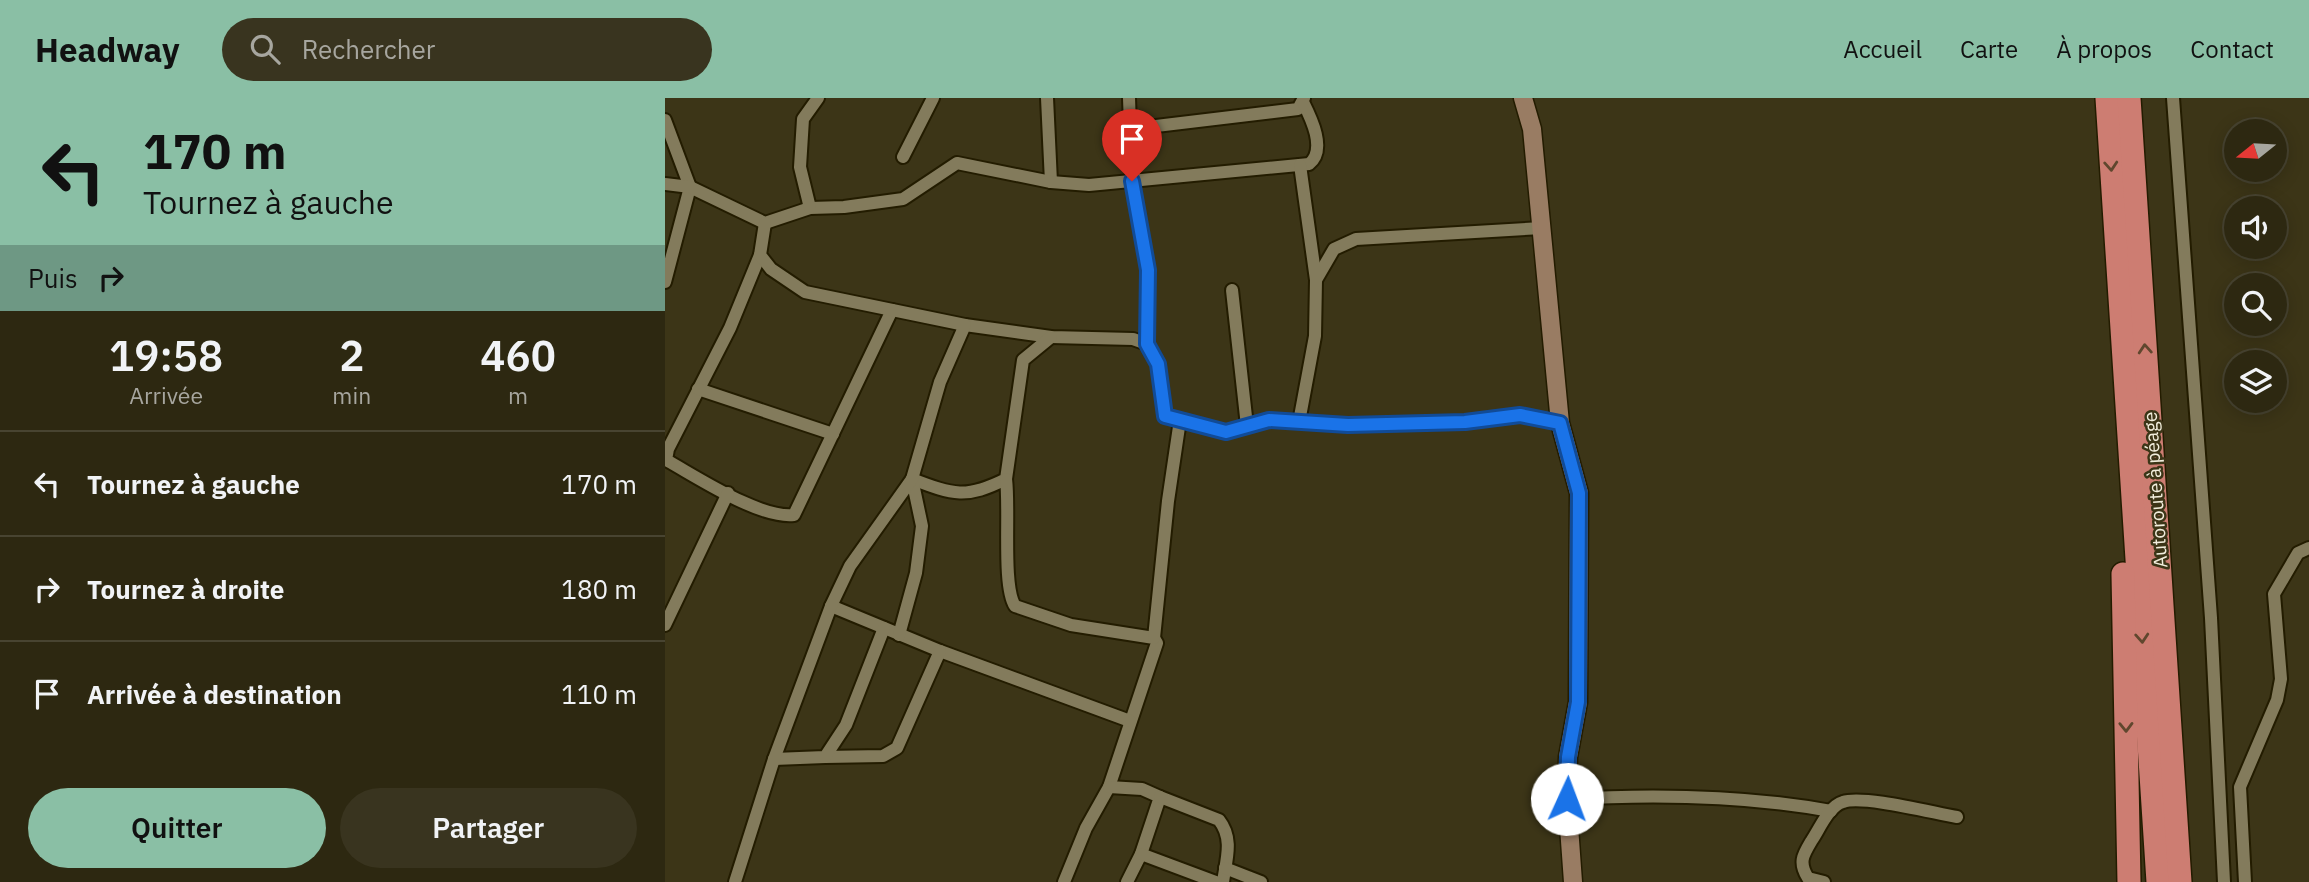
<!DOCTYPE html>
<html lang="fr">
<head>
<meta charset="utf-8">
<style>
  :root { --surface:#2d2811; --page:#39341f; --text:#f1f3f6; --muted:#a7a69f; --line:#484431; --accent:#8abfa5 }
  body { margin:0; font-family:"IBM Plex Sans",sans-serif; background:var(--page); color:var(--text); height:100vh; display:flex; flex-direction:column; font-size:26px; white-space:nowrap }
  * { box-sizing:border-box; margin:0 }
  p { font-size:23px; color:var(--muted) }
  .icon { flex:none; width:38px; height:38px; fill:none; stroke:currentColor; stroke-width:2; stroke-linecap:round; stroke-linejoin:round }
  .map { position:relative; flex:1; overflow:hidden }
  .side { display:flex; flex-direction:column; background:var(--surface); width:665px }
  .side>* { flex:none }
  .guide { background:#8abfa5; color:#111; overflow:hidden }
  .needle { width:46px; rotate:252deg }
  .fabs { position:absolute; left:1559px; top:21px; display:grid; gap:14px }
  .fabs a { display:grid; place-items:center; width:63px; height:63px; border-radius:50%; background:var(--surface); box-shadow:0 4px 18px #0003,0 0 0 2px var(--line); font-size:35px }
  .pin { position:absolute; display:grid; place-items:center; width:60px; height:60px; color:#fff; margin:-72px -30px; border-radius:50% 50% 50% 0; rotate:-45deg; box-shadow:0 0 7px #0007 }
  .pin .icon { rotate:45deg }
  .me { position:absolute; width:77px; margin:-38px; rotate:2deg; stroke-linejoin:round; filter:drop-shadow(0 0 5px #0008) }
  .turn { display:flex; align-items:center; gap:24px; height:147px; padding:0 28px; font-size:32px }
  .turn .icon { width:91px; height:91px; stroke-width:2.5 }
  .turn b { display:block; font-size:49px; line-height:60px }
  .then { display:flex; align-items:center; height:66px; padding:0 28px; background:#0003; gap:14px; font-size:26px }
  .eta { display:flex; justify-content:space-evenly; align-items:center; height:119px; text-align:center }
  .eta b { font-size:42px; font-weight:600; line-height:49px }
  .cta { display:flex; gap:14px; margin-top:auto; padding:14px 28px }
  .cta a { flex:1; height:80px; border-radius:42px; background:var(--accent); color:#111; font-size:28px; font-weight:600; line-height:80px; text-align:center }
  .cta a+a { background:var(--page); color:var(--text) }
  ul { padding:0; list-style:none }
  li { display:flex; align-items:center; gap:21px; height:105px; padding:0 28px; border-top:2px solid var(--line) }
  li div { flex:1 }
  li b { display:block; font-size:26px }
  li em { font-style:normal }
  header { display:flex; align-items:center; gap:42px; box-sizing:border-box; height:98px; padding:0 35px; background:var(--accent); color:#111 }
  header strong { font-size:33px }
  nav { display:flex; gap:38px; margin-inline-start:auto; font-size:24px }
  .search { width:490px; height:63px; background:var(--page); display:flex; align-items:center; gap:18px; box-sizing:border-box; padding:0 24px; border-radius:38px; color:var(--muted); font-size:26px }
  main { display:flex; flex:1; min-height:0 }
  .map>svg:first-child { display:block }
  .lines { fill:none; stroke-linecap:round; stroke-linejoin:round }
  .street-casing { stroke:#231c00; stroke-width:16 }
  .secondary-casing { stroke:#231c00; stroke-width:21 }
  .highway-casing { stroke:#231c00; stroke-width:26 }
  .street { stroke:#837b5c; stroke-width:12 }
  .secondary { stroke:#997c63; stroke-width:18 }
  .highway { stroke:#cd7d72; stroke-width:23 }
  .oneway { stroke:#60472e }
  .route-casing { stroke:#114b97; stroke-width:18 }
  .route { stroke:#1a73e8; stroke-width:12 }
  .labels { text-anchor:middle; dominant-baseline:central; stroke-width:5; stroke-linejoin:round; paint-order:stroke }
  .street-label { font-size:19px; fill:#f2eedd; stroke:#3c3517 }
</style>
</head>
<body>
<header>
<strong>Headway</strong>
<div class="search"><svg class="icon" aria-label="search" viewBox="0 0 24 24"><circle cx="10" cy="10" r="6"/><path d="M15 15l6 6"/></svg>Rechercher</div>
<nav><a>Accueil</a><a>Carte</a><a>À propos</a><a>Contact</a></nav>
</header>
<main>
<section class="side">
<div class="guide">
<div class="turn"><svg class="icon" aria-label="left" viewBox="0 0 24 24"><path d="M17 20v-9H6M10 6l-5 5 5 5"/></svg><div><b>170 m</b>Tournez à gauche</div></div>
<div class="then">Puis<svg class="icon" aria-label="right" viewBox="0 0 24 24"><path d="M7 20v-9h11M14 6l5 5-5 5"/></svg></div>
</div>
<div class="eta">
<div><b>19:58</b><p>Arrivée</p></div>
<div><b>2</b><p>min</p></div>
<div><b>460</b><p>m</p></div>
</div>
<ul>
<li><svg class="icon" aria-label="left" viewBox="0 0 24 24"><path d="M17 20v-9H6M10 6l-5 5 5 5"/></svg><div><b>Tournez à gauche</b></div><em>170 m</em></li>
<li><svg class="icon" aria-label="right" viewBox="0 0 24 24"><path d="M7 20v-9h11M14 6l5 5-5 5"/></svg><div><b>Tournez à droite</b></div><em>180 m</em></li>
<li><svg class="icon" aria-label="arrive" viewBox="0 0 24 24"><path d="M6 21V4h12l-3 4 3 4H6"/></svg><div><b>Arrivée à destination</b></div><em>110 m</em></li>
</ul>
<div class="cta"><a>Quitter</a><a>Partager</a></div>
</section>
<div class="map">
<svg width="1644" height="784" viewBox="0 0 1644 784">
  <rect width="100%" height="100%" fill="#3c3517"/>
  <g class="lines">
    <!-- street casing -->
    <g class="street-casing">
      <g id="street">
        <path d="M382 0 386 84"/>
        <path d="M464 0 467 83 483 172 482 246"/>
        <path d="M1508 0 1546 520 1559 784"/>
        <path d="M0 22 25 89 0 184"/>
        <path d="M466 31 633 11 639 0"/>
        <path d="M238 59 268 0"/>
        <path d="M0 86 25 89 100 125 145 110 179 109 238 101 292 65 386 84 424 87 644 66C662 52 646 20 638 4"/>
        <path d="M145 110 135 69 138 21 153 0"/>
        <path d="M95 157 65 230 3 351 1 362C32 379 95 421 129 417L227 212"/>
        <path d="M651 182 669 151 691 141 877 130"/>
        <path d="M567 192 582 328"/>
        <path d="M300 227 386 239 468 241 482 246 493 266 500 318 561 334 604 322 683 327 800 324 855 317 895 325"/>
        <path d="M33 291 168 336"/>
        <path d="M634 324 650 238 651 182 635 67"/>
        <path d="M247 381C289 397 301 401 341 381L358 262 386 239"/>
        <path d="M341 381C345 412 337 488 350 508L406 527 489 540 492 545 444 689 421 730 399 784"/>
        <path d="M166 508 275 553 465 623"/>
        <path d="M0 527 63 395"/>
        <path d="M234 537 251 475 257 428 247 381"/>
        <path d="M489 540 503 403 515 322"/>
        <path d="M160 659 218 658 232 650 275 553"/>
        <path d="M109 661 160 659 181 627 219 530"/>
        <path d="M444 689 477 691 495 699 476 756 462 784"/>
        <path d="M495 699 554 722C569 741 561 762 558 784"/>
        <path d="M902 701C990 696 1079 697 1166 713"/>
        <path d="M476 756 551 784"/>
        <path d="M560 770 596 784"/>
        <path d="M70 784 109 661 166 508 185 468 247 381 275 284 300 227 140 194 106 171 95 157 100 125"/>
        <path d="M1159 784 1143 780C1133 764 1138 757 1147 742 1155 730 1164 708 1178 704 1198 697 1268 715 1292 719"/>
        <path d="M1580 784 1575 689 1612 602 1616 581 1609 496 1633 455 1644 450"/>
      </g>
    </g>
    <!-- secondary casing -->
    <g class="secondary-casing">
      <path id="secondary" d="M858 0 867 31 895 325 914 395 913 604 903 659 902 701 908 784"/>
    </g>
    <!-- highway casing -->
    <g class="highway-casing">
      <g id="highway">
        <path d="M1442 0 1493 784"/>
        <path d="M1464 0 1515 784"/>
        <path d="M1458 476 1464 784"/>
      </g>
    </g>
    <!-- street -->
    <use href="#street" class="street"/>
    <!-- secondary -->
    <use href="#secondary" class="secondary"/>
    <!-- highway -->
    <use href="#highway" class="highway"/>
  </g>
  <!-- one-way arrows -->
  <defs><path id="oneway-chevron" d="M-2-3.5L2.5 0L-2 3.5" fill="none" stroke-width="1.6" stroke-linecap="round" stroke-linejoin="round" transform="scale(1.75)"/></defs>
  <g class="oneway">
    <use href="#oneway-chevron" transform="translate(1446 68) rotate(86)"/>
    <use href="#oneway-chevron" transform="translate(1480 251) rotate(-94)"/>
    <use href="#oneway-chevron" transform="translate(1477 540) rotate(86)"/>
    <use href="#oneway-chevron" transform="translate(1461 629) rotate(89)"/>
  </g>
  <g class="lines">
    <!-- route casing -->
    <g class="route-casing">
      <path id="route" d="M467 83 483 172 482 246 493 266 500 318 561 334 604 322 683 327 800 324 855 317 895 325 914 395 913 604 903 659 902 701"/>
    </g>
    <!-- route -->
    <use href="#route" class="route"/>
  </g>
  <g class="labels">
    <!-- street labels -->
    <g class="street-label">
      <text transform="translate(1490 392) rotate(-94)">Autoroute à péage</text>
    </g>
  </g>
</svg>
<div class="fabs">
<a><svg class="needle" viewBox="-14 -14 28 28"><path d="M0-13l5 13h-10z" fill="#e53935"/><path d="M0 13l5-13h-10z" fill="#a7a69f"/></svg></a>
<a><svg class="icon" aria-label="sound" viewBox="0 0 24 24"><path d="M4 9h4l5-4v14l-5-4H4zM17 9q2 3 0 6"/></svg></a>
<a><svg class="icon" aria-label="search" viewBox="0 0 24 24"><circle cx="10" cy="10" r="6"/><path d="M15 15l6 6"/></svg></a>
<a><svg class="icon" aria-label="layers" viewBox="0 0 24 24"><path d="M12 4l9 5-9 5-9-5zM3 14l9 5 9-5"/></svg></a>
</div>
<div class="pin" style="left:467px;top:83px;background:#d93025"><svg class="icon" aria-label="arrive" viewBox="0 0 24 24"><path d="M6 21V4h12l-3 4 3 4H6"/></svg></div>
<svg class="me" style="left:902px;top:701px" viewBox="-20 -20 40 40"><circle r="19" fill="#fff"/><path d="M0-13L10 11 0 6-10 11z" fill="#1a73e8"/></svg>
</div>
</main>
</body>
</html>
